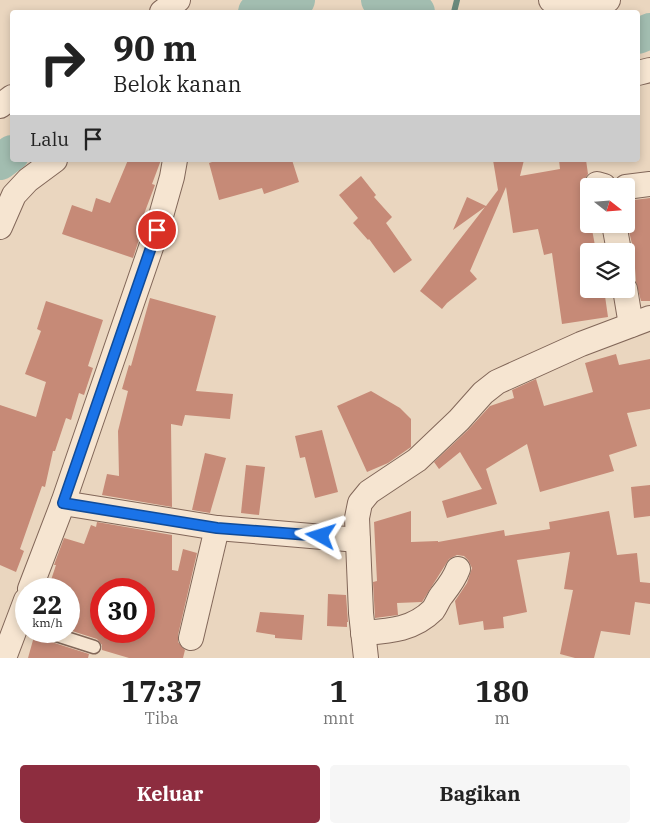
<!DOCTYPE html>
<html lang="id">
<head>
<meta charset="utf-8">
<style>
  :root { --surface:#fff; --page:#f6f6f6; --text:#222; --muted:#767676; --accent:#8d2d3f }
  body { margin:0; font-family:"IBM Plex Serif",serif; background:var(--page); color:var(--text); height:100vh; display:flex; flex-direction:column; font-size:19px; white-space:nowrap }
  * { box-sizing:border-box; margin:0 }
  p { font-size:16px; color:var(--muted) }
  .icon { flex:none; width:28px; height:28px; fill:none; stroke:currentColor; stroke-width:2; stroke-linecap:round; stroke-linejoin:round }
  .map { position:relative; height:658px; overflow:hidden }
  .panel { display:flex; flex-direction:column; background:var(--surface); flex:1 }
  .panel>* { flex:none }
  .hud { position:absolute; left:10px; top:10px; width:630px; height:152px; border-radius:5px; box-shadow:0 2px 8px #0003; background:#fff; color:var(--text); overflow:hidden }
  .needle { width:32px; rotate:107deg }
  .fabs { position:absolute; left:580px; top:178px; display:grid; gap:10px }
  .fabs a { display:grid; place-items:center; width:55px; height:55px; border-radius:5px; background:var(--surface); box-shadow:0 2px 8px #0003; font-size:25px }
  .speed { position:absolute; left:15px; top:578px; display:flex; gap:10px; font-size:25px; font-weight:700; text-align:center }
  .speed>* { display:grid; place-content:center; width:65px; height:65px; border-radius:50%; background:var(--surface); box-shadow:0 2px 8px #0003; line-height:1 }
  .speed small { font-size:12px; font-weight:400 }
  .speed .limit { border:8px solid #d22; background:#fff; color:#111 }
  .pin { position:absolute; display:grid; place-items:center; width:42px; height:42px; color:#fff; margin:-21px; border:2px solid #fff; border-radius:50%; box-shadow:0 1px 5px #0007 }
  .me { position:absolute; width:55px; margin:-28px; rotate:276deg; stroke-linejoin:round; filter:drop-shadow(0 0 4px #0008) }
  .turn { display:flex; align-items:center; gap:18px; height:105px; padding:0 20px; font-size:22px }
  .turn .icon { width:65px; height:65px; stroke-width:2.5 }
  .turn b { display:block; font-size:35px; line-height:42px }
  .then { display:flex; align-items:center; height:48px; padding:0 20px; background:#0003; gap:10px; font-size:19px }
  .eta { display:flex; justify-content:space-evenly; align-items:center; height:85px; text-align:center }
  .eta b { font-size:30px; font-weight:700; line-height:35px }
  .primary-button { display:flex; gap:10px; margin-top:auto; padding:10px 20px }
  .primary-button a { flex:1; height:58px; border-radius:5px; background:var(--accent); color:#fff; font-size:20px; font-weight:700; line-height:58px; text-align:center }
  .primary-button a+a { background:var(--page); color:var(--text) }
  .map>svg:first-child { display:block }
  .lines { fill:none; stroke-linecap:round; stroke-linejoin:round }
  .stream { stroke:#6a897c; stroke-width:6 }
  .river { stroke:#a2bdb0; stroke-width:36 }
  .building { fill:#c68a77; fill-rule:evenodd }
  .service-casing { stroke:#826759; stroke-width:15 }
  .minor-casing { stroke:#826759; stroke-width:26 }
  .service { stroke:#f6e5d1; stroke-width:12 }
  .minor { stroke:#f6e5d1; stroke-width:24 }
  .route-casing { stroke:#114b97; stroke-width:12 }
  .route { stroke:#1a73e8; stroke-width:9 }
</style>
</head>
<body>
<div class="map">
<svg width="650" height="658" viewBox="0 0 650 658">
  <rect width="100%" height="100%" fill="#ead6bf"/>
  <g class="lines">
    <!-- stream -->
    <path class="stream" d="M454 12 457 0"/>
    <!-- river -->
    <g class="river">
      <path d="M379 0 417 12"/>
      <path d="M256 12 297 0"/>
      <path d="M638 36 650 31"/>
      <path d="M0 162 12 153"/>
    </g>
  </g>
  <!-- building -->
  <g class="building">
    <path d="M128 160H161L152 184 155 185 144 214 147 215 133 258 62 234 72 205 92 212 96 198 110 203Z"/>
    <path d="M218 160H292L299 182 264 194 262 188 219 200 209 163Z"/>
    <path d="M493 160H524L520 176 560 169 559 160H586L588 174 584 180V187L589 195V224H591L596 251H589V289H604L608 317 562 324 552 253 544 255 538 229 513 233 506 187 470 271 477 279 447 303 442 309 420 291 485 207 453 230 467 197 486 206 498 190Z"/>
    <path d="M361 176 376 195 374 197 392 217 386 223 412 260 394 273 369 239 368 240 353 223 358 218 339 195Z"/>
    <path d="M650 198V301H641L636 282 634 254H632L633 248 626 219V201Z"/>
    <path d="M150 298 216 316 196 391 233 394 230 419 185 415 182 426 171 424 172 507 102 495 107 474 119 476 118 431 128 391 122 389 129 365 131 366Z"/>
    <path d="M46 301 103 320 88 366 93 368 84 395 79 393 71 420 66 418 55 451H53L45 487 42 486 20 549 24 551 16 572 0 565V405L36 417 46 382 25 374 41 331 37 329Z"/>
    <path d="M616 354 619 365 650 359V409L627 413 637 446 609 455 614 471 540 492 527 444 486 469 497 504 447 518 442 501 482 489 460 452 439 469 434 462 468 430 490 406 514 398 512 390 536 379 544 406 593 392 585 363Z"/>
    <path d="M371 391 400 408 411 419V447L388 463 367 472 337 406Z"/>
    <path d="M322 430 338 492 315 498 305 457 300 458 295 436Z"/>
    <path d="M205 453 226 458 210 513 192 510Z"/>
    <path d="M246 465 265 467 259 515 241 513Z"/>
    <path d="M650 485V516L634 518 631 487Z"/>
    <path d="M411 511V542L438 541V542L504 530 505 536 550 529 549 522 609 511 617 555 637 553 640 582 650 583V604L635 602 630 635 601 631 594 658H575L560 654 573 590 564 589 570 552 517 560 527 612 503 617 504 628 484 630 483 621 459 625 455 601 467 583 472 568 468 560 464 556 457 555 449 559 422 602 397 603 398 615 375 618 373 582 377 581 374 522Z"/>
    <path d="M97 522 172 535V570L178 571 183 549 197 553 178 635V642L185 650 183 658H129L102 650V645L97 639 69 630V589H48L56 565H54L64 538 84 544 91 525 96 527ZM101 586 110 589H147L144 601V631H101Z"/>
    <path d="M328 594 346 595 348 622H347V627L327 626Z"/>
    <path d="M260 612 304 615 302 640 275 638V635L256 632Z"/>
    <path d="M35 633 42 639 89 654 88 658H28Z"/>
  </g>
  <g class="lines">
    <!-- service casing -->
    <g class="service-casing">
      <path id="service" d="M44 631 94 647"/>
    </g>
    <!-- minor casing -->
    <g class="minor-casing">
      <g id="minor">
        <path d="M551 0 571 5H587L608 0"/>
        <path d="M162 12 178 0"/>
        <path d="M638 73 650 70"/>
        <path d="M0 106 12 97"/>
        <path d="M597 184 604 186"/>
        <path d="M626 187 650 184"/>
        <path d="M614 224 619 251"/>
        <path d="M0 227 14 195 28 180 55 160"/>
        <path d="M625 289 631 325"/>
        <path d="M63 503 217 528 358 540"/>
        <path d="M30 589 63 503 157 230 172 177 175 160"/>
        <path d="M363 633C389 631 413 630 433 610 436 606 438 600 441 596 448 587 454 580 458 569"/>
        <path d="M191 638 217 528"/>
        <path d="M4 658 26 600"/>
        <path d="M366 658 361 613 357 518 360 503 369 492 417 460 459 420 483 393 497 382 581 344 650 318"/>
      </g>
    </g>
    <!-- service -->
    <use href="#service" class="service"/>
    <!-- minor -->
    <use href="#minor" class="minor"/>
  </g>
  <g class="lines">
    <!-- route casing -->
    <g class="route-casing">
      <path id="route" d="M157 230 63 503 217 528 321 536"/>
    </g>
    <!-- route -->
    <use href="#route" class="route"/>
  </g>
</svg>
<div class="fabs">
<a><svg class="needle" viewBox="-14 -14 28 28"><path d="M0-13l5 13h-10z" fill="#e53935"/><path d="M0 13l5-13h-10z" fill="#767676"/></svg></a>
<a><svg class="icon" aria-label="layers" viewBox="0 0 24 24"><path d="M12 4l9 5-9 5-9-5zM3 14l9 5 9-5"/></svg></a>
</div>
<div class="speed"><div>22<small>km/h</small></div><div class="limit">30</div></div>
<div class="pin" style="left:157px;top:230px;background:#d93025"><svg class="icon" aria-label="arrive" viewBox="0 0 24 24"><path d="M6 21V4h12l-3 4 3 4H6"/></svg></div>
<svg class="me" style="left:321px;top:536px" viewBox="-20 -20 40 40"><path d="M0-17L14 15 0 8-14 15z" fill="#1a73e8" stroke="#fff" stroke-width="4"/></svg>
<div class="hud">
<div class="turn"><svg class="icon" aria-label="right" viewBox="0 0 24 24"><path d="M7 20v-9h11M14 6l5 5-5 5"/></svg><div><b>90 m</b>Belok kanan</div></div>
<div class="then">Lalu<svg class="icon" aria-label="arrive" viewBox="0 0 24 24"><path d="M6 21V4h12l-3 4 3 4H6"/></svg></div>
</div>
</div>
<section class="panel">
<div class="eta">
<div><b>17:37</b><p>Tiba</p></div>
<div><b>1</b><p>mnt</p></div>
<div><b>180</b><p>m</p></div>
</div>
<div class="primary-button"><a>Keluar</a><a>Bagikan</a></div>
</section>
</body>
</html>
